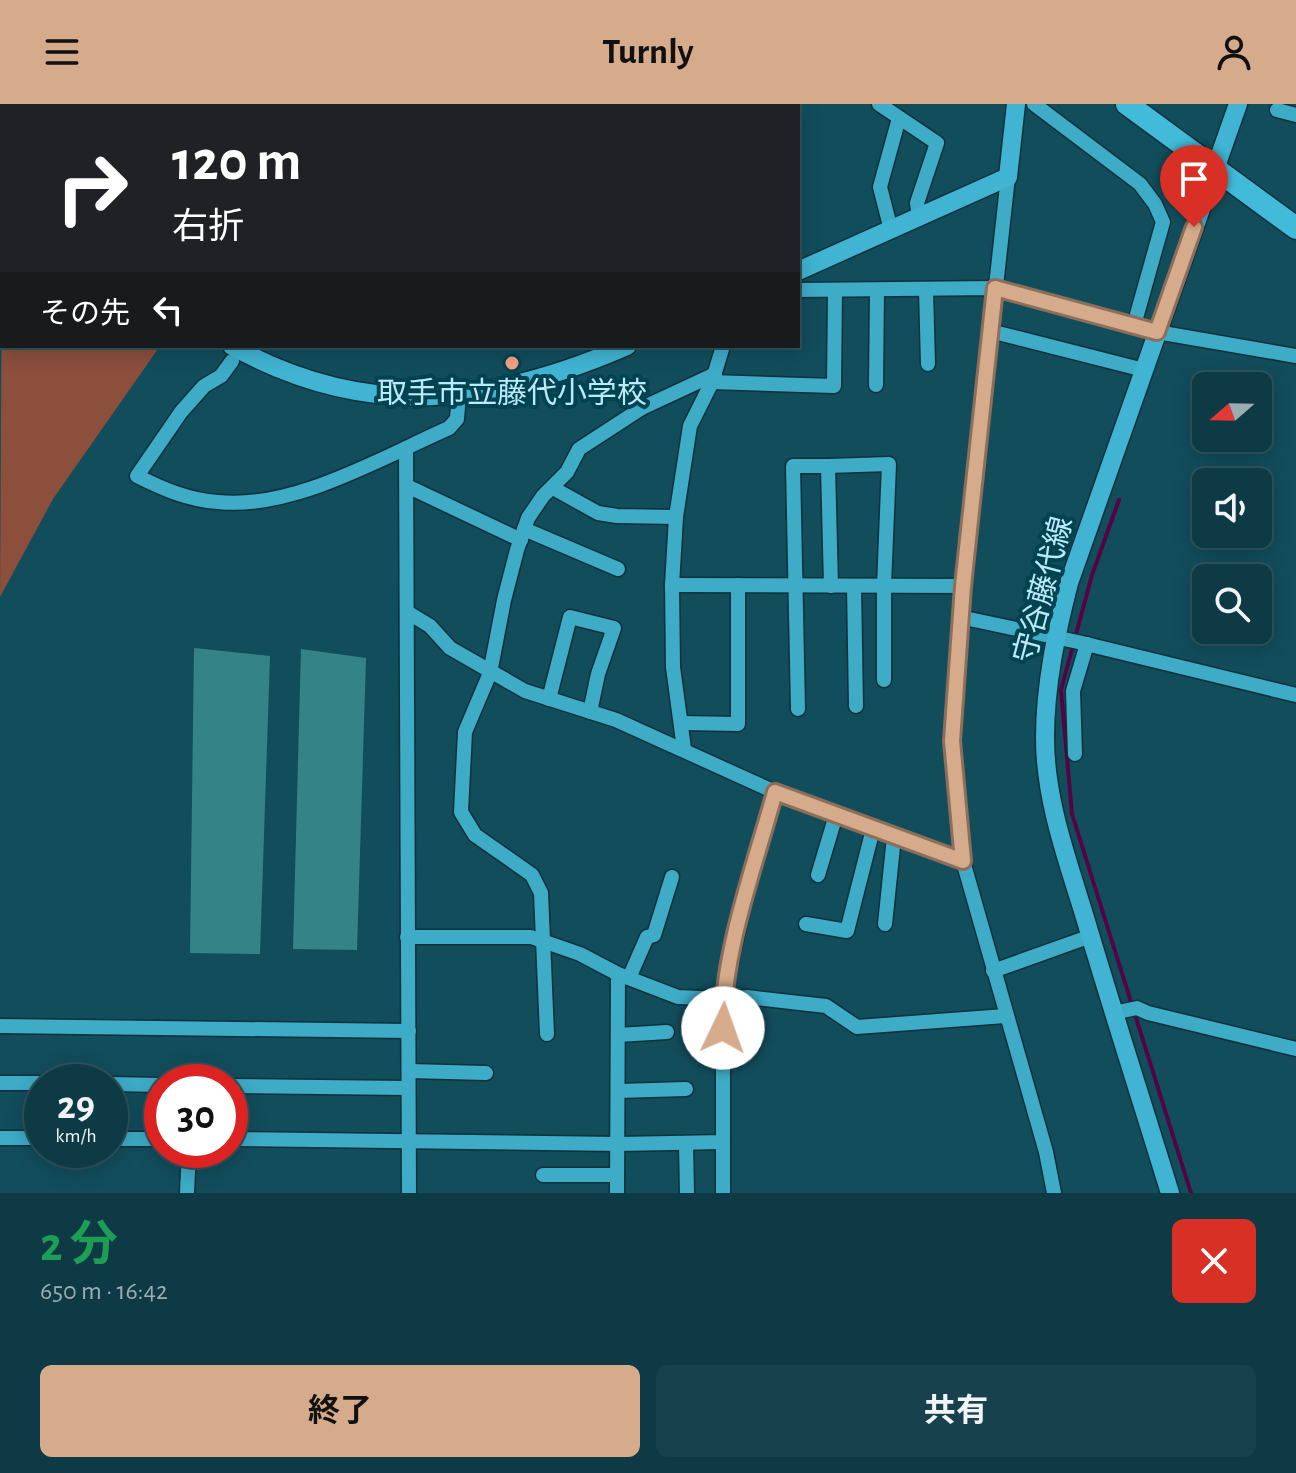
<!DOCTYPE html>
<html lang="ja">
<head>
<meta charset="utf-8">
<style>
  :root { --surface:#0e3a45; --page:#17414c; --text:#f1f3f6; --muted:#9badb3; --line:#2e545e; --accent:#d6ab8b }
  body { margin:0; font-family:"Alegreya Sans","Noto Sans JP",sans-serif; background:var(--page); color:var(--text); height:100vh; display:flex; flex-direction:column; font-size:30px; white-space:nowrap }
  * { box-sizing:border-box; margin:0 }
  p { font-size:26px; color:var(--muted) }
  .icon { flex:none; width:44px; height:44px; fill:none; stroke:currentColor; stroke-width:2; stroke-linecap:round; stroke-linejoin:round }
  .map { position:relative; height:1089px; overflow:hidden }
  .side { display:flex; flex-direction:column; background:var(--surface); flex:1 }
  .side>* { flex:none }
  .guide { position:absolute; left:0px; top:0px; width:800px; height:244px; box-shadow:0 4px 20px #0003,0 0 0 2px var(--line); background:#202124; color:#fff; overflow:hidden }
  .needle { width:52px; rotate:250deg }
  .controls { position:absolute; left:1192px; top:268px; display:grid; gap:16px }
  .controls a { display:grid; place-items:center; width:80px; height:80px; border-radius:12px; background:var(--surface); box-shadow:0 4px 20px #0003,0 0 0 2px var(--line); font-size:40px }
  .speed { position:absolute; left:24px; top:960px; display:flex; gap:16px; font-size:40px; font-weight:700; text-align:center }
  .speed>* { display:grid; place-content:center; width:104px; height:104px; border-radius:50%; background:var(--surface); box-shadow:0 4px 20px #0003,0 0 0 2px var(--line); line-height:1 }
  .speed small { font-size:20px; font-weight:400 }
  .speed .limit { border:12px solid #d22; background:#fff; color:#111 }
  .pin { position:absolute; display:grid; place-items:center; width:68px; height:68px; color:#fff; margin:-82px -34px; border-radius:50% 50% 50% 0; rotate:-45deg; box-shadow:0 0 8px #0007 }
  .pin .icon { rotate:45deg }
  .me { position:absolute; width:88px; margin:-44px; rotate:3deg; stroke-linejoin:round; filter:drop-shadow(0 0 6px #0008) }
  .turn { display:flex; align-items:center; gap:28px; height:168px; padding:0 40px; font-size:36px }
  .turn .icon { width:104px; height:104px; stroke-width:2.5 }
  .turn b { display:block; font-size:56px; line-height:68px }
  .then { display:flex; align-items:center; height:76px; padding:0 40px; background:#0003; gap:16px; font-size:30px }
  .round { display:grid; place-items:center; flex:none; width:84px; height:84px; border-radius:12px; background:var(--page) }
  .overview { display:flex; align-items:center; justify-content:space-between; height:136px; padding:0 40px }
  h1 { font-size:48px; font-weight:700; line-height:60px; color:#1e9e55 }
  .button { display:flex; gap:16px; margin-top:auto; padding:16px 40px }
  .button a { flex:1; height:92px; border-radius:12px; background:var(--accent); color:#111; font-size:32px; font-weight:700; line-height:92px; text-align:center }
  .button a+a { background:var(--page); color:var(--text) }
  header { display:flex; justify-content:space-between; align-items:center; height:104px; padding:0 40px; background:var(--accent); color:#111; font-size:36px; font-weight:700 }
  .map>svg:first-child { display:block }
  .green { fill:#8b4f3c }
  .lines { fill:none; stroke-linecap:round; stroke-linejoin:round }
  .stream { stroke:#540444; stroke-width:4 }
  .building { fill:#348487 }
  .minor-casing { stroke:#0f313a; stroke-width:17 }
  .major-casing { stroke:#0f313a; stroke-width:21 }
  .highway-casing { stroke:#0f313a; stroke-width:25 }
  .minor { stroke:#3eabc7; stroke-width:14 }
  .major { stroke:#40b4d2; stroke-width:18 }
  .highway { stroke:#42bad9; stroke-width:22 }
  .route-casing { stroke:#8b6f5a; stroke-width:20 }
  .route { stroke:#d6ab8b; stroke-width:14 }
  .poi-dot { fill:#f39f84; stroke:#014351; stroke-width:3 }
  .labels { text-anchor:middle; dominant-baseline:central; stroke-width:8; stroke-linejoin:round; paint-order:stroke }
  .poi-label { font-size:30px; fill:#bbeaf9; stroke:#014351 }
  .street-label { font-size:30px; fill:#bbeaf9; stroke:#014351 }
</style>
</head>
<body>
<header><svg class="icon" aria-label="menu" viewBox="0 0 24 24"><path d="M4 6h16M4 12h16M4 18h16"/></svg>Turnly<svg class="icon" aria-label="person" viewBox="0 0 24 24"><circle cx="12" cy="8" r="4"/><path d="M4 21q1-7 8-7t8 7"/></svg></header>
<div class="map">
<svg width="1296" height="1089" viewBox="0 0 1296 1089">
  <rect width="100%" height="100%" fill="#124d5c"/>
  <!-- green -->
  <path class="green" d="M2 148V242H160L53 395 0 493Z"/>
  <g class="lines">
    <!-- stream -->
    <path class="stream" d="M1119 396 1092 471 1061 586 1072 710 1191 1089"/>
  </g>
  <!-- building -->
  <g class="building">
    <path d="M194 544 270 552 260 850 190 849Z"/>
    <path d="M301 545 366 554 357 846 293 845Z"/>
  </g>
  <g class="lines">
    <!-- minor casing -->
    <g class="minor-casing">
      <g id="minor">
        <path d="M394 0 400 2"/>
        <path d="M879 0 937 39 917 99 919 115"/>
        <path d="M1034 0 1140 80 1155 100 1163 118 1134 221"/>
        <path d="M361 2 363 0"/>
        <path d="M529 2V0"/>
        <path d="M782 2V0"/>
        <path d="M1277 6 1296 11"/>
        <path d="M1008 73 963 482 952 637 963 757 1046 1048 1054 1089"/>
        <path d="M891 126 880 83 899 14"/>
        <path d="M798 186 995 184 1157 228 1296 252"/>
        <path d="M926 186 928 260"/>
        <path d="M990 227 1144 266"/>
        <path d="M232 257 221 272 204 282 181 308 137 372C163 385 188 396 218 398 293 406 381 354 449 324L457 315 459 290"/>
        <path d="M712 278 834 282 835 188"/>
        <path d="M876 281 877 187"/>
        <path d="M406 344 409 1089"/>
        <path d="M828 362 889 360 884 482V576"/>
        <path d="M407 382 521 436"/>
        <path d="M553 384 598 409 617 412 676 413"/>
        <path d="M524 425 618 465"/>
        <path d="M672 481 963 482"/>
        <path d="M854 482 856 602"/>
        <path d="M407 508 430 522 450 544 525 587 616 616 775 688 963 757"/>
        <path d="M960 513 1078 538 1296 591"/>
        <path d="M549 595 570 513 614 524 598 570 590 608"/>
        <path d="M798 605 793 362H828L831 482"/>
        <path d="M681 619 738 620V481"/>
        <path d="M684 645 673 563 672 481 676 413 690 322 712 278 723 242"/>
        <path d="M1075 650 1073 587 1087 540"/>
        <path d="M818 771 836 711"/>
        <path d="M806 820 847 827 873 725"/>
        <path d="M885 820 894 733"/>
        <path d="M407 833H531L580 850 618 870 678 893 723 895 747 893 826 902 857 923 1005 912"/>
        <path d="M993 867 1091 832"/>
        <path d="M629 874 647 833 654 831 672 773"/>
        <path d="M1113 909 1137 904 1148 909 1296 945"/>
        <path d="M0 922 409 927"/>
        <path d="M547 930 541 789 532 771 475 731 461 708 465 628 490 569 504 496 517 446 528 414 543 392 567 368 579 345 642 304 715 270"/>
        <path d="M618 931 667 928"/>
        <path d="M409 967 486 969"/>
        <path d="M0 979H42"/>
        <path d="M110 980 162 981"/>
        <path d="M230 982 408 984"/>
        <path d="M618 987 686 985"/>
        <path d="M0 1034H42"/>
        <path d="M110 1035H162"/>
        <path d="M230 1035 618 1040 723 1038V895L743 804 775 688"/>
        <path d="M686 1039 687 1089"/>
        <path d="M543 1071H617"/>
        <path d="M187 1089 189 1046"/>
        <path d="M617 1089 618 870"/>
        <path d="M723 1089V1038"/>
      </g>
    </g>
    <!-- major casing -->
    <g class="major-casing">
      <g id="major">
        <path d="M0 112 2 113"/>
        <path d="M798 167 1008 73 1016 0"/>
        <path d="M232 242C367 317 491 301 627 242"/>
        <path d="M1170 1089C1142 998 1113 908 1086 817 1068 757 1045 697 1045 634 1045 581 1056 530 1069 479L1238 0"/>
      </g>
    </g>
    <!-- highway casing -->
    <g class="highway-casing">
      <path id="highway" d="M1127 0 1296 124"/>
    </g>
    <!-- minor -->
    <use href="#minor" class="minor"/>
    <!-- major -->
    <use href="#major" class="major"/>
    <!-- highway -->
    <use href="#highway" class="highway"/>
  </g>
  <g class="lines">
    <!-- route casing -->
    <g class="route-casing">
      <path id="route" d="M723 924C722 849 755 761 775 688L963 757 952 637 963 482 995 184 1157 228 1194 123"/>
    </g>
    <!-- route -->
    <use href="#route" class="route"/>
  </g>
  <!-- markers -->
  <circle class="poi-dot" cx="512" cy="259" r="8"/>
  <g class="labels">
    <!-- poi labels -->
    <g class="poi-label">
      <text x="512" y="290">取手市立藤代小学校</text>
    </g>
    <!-- street labels -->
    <g class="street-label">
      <text transform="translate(1044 486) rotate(-75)">守谷藤代線</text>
    </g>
  </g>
</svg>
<div class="controls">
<a><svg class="needle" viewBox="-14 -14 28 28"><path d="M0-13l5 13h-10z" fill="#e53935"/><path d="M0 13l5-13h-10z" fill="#9badb3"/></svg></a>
<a><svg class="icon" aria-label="sound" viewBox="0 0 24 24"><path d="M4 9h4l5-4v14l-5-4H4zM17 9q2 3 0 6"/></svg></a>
<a><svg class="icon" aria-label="search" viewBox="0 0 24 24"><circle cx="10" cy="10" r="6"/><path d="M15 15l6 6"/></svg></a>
</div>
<div class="speed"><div>29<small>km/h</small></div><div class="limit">30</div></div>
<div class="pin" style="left:1194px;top:123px;background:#d93025"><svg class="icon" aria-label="arrive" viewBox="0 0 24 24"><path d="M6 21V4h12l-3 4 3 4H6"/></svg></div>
<svg class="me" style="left:723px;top:924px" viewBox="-20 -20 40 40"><circle r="19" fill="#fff"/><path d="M0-13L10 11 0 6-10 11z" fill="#d6ab8b"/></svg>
<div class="guide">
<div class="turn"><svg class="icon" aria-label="right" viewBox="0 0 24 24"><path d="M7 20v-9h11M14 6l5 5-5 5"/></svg><div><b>120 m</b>右折</div></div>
<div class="then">その先<svg class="icon" aria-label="left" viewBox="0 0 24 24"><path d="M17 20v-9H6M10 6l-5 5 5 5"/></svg></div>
</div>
</div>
<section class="side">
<div class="overview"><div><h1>2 分</h1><p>650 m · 16:42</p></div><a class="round" style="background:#d93025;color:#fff"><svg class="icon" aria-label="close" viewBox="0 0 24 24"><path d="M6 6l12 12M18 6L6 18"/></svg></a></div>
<div class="button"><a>終了</a><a>共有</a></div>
</section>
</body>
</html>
